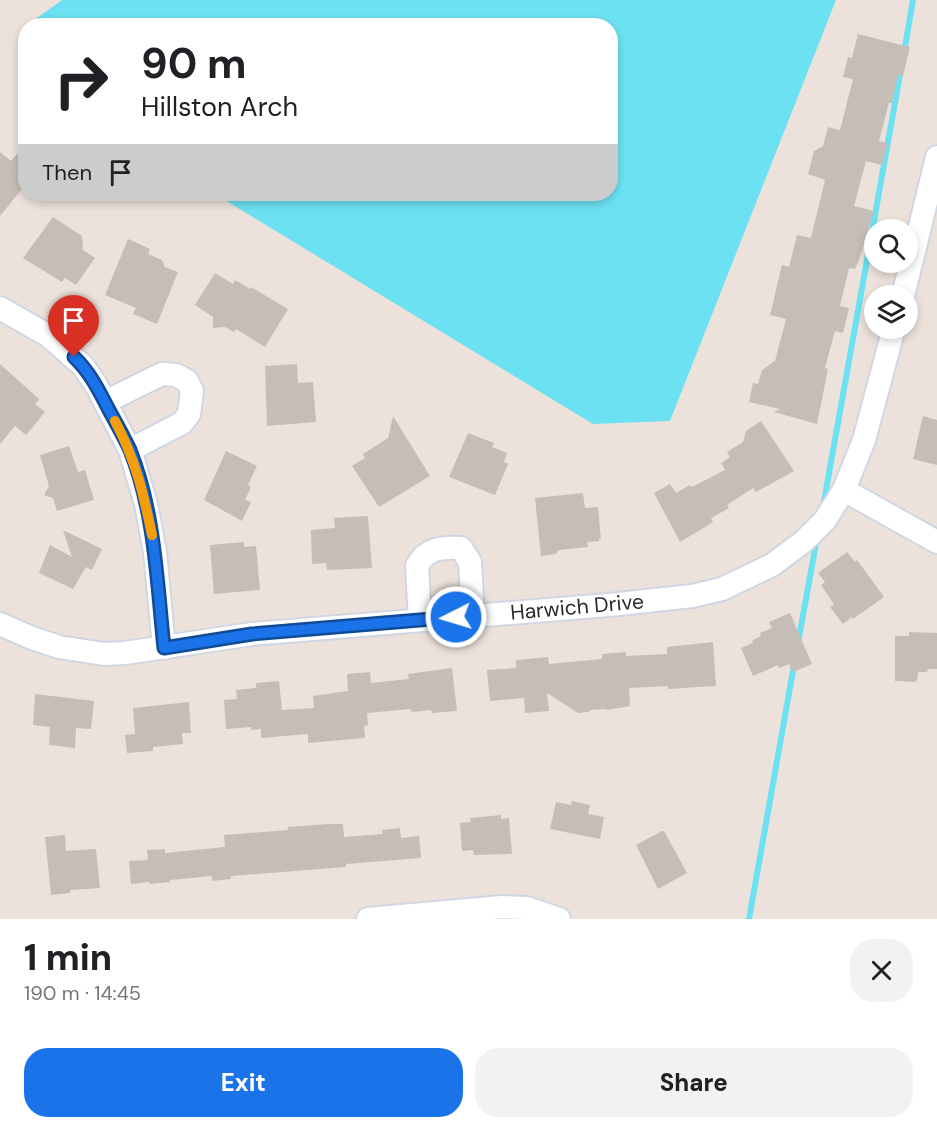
<!DOCTYPE html>
<html lang="en">
<head>
<meta charset="utf-8">
<style>
  :root { --surface:#fff; --page:#f2f2f2; --text:#202124; --muted:#757577; --accent:#1a73e8 }
  body { margin:0; font-family:"DM Sans",sans-serif; background:var(--page); color:var(--text); height:100vh; display:flex; flex-direction:column; font-size:22px; white-space:nowrap }
  * { box-sizing:border-box; margin:0 }
  p { font-size:20px; color:var(--muted) }
  .icon { flex:none; width:33px; height:33px; fill:none; stroke:currentColor; stroke-width:2; stroke-linecap:round; stroke-linejoin:round }
  .map { position:relative; height:919px; overflow:hidden }
  .drawer { display:flex; flex-direction:column; background:var(--surface); flex:1 }
  .drawer>* { flex:none }
  .top-card { position:absolute; left:18px; top:18px; width:600px; height:183px; border-radius:24px; box-shadow:0 3px 9px #0003; background:#fff; color:var(--text); overflow:hidden }
  .fabs { position:absolute; left:864px; top:219px; display:grid; gap:12px }
  .fabs a { display:grid; place-items:center; width:54px; height:54px; border-radius:50%; background:var(--surface); box-shadow:0 3px 9px #0003; font-size:30px }
  .pin { position:absolute; display:grid; place-items:center; width:51px; height:51px; color:#fff; margin:-62px -26px; border-radius:50% 50% 50% 0; rotate:-45deg; box-shadow:0 0 6px #0007 }
  .pin .icon { rotate:45deg }
  .me { position:absolute; width:66px; margin:-33px; rotate:265deg; stroke-linejoin:round; filter:drop-shadow(0 0 4px #0008) }
  .turn { display:flex; align-items:center; gap:21px; height:126px; padding:0 24px; font-size:27px }
  .turn .icon { width:78px; height:78px; stroke-width:2.5 }
  .turn b { display:block; font-size:42px; line-height:51px }
  .then { display:flex; align-items:center; height:57px; padding:0 24px; background:#0003; gap:12px; font-size:22px }
  .round { display:grid; place-items:center; flex:none; width:63px; height:63px; border-radius:24px; background:var(--page) }
  .overview { display:flex; align-items:center; justify-content:space-between; height:102px; padding:0 24px }
  h1 { font-size:36px; font-weight:800; line-height:45px }
  .action { display:flex; gap:12px; margin-top:auto; padding:12px 24px }
  .action a { flex:1; height:69px; border-radius:24px; background:var(--accent); color:#fff; font-size:24px; font-weight:800; line-height:69px; text-align:center }
  .action a+a { background:var(--page); color:var(--text) }
  .map>svg:first-child { display:block }
  .water { fill:#6be1f2 }
  .lines { fill:none; stroke-linecap:round; stroke-linejoin:round }
  .stream { stroke:#6be1f2; stroke-width:6 }
  .building { fill:#c4beb7 }
  .street-casing { stroke:#d0d7e3; stroke-width:26 }
  .street { stroke:#fff; stroke-width:22 }
  .route-casing { stroke:#114b97; stroke-width:15 }
  .route { stroke:#1a73e8; stroke-width:10 }
  .slow { stroke:#f59e0b; stroke-width:10 }
  .labels { text-anchor:middle; dominant-baseline:central; stroke-width:4.5; stroke-linejoin:round; paint-order:stroke }
  .street-label { font-size:21px; fill:#2a2a2a; stroke:#fff }
</style>
</head>
<body>
<div class="map">
<svg width="937" height="919" viewBox="0 0 937 919">
  <rect width="100%" height="100%" fill="#ece2db"/>
  <!-- water -->
  <path class="water" d="M62 0H836L670 421 593 424 215 194H610V26L27 25Z"/>
  <g class="lines">
    <!-- stream -->
    <g class="stream">
      <path d="M904 53 913 0"/>
      <path d="M823 507 901 69"/>
      <path d="M798 643 817 538"/>
      <path d="M749 919 794 665"/>
    </g>
  </g>
  <!-- building -->
  <g class="building">
    <path d="M858 34 910 47 903 76 898 75 892 103H889L879 141 888 143 882 165 866 161 854 206 874 211 859 260 855 269 849 268 840 306 849 308 843 333 835 331 825 368 828 369 817 424 774 412 780 409 749 402 753 383 758 384 762 370 775 361 786 319 770 315 782 265 789 267 797 235 811 238 825 180 808 174 814 151 823 146 828 127 840 130 853 79 843 77 848 57 852 58Z"/>
    <path d="M26 144V184L0 216V152L11 161Z"/>
    <path d="M53 217 82 236 83 250 95 258 76 285 65 278 62 282 23 258Z"/>
    <path d="M128 239 150 249 148 254 162 260 165 267 178 272 157 324 133 314 136 308 105 295Z"/>
    <path d="M215 273 233 284 235 280 250 289 251 287 288 309 265 347 236 329 234 332 225 327 213 328V317L195 305Z"/>
    <path d="M0 364 39 399 35 404 45 412 26 435 15 426 0 444Z"/>
    <path d="M297 364 298 383 313 382 316 422 267 426 265 366Z"/>
    <path d="M393 416 430 476 379 507 352 466 365 458 363 454 388 438Z"/>
    <path d="M923 416 937 420V465L913 459Z"/>
    <path d="M761 421 794 471 756 492 753 488 727 505 729 508 711 518 713 522 680 542 654 493 670 484 676 493 690 485 691 487 694 486 725 470 721 463 730 457 727 452 743 442 746 431Z"/>
    <path d="M468 433 494 443 492 447 507 453 504 462 508 464 495 495 449 477Z"/>
    <path d="M69 446 78 472 85 470 94 500 57 511 53 498 44 495 49 486 40 455Z"/>
    <path d="M226 451 257 466 248 485 251 487 245 500 251 502 242 521 204 500Z"/>
    <path d="M583 493 585 508 598 507 601 539H599V541L587 542 588 547 559 550 556 554 541 556 535 498Z"/>
    <path d="M368 516 372 568 327 570 326 563 312 564 311 530 335 528 334 518Z"/>
    <path d="M63 530 102 549 92 570 86 567 73 589 39 573 50 545 72 557Z"/>
    <path d="M244 542V547L256 546 260 590 214 594 210 545Z"/>
    <path d="M847 552 855 562 857 560 884 597 853 619 852 617 843 624 830 607 834 604 821 585 825 582 818 573Z"/>
    <path d="M790 613 812 664 793 672 789 664 779 668 778 665 753 676 741 648 753 643 752 641 755 639 761 636 760 633 772 628 769 622Z"/>
    <path d="M909 632 937 633V669H928L927 672H918L917 681 914 682 895 681V636H909Z"/>
    <path d="M713 642 716 686 668 689V686L629 688 630 706 607 710 605 709 591 710 588 712 578 713 547 693 549 711 525 713 524 698 490 701 487 670 516 668V660L548 657 549 664 602 659V654L626 652V656L667 654V647Z"/>
    <path d="M452 668 457 711 432 713 431 710 412 712 410 709 367 713 368 725 364 726 365 738 308 743V734L261 738V729L251 730V727L226 729 224 700 237 699 236 690 256 688V683L279 681 282 710 314 708 313 696 348 691 347 674 370 672 371 683 409 679 408 674Z"/>
    <path d="M35 694 94 701 91 729 76 728 75 748 49 745 50 727 33 725Z"/>
    <path d="M189 702 191 733H182L183 744 153 747V751L127 753 125 735 135 734 133 708Z"/>
    <path d="M572 801 590 805 588 814 604 817 600 839 550 829 556 802 571 805Z"/>
    <path d="M501 815V819L509 818 512 854 474 855 473 850 462 851 460 823 471 822 470 818Z"/>
    <path d="M328 824H343L344 837 383 834 382 830 400 828 401 838 419 836 421 858 346 864V867L231 876V879L212 881V876L170 880V882L150 884 149 882 131 884 129 861 148 860 147 850 165 849V853L225 847 224 835 288 830V827Z"/>
    <path d="M662 831H664L687 873 658 889 636 845Z"/>
    <path d="M65 835 66 851 96 849 100 888 70 890V893L51 895 45 837Z"/>
  </g>
  <g class="lines">
    <!-- street casing -->
    <g class="street-casing">
      <g id="street">
        <path d="M903 296 937 157"/>
        <path d="M0 308 49 336 83 366 96 385 130 450 146 504 155 552 164 648"/>
        <path d="M105 402 162 374 176 375 187 381 192 391 189 414 182 423 130 450"/>
        <path d="M844 490 937 542"/>
        <path d="M420 620 417 566C426 548 442 547 461 548L470 562 473 616"/>
        <path d="M0 624 32 638 59 647 104 654 125 653 252 634 609 605 692 596 722 589 772 565 803 542 825 520 844 490 864 440 894 328"/>
        <path d="M368 919 502 907 527 908 559 919"/>
      </g>
    </g>
    <!-- street -->
    <use href="#street" class="street"/>
  </g>
  <g class="lines">
    <!-- route casing -->
    <g class="route-casing">
      <path id="route" d="M74 357C90 372 99 391 109 410 116 423 124 437 130 450 155 513 157 582 164 648L252 634 456 617"/>
    </g>
    <!-- route -->
    <use href="#route" class="route"/>
    <!-- slow -->
    <path class="slow" d="M115 421C136 461 143 492 152 535"/>
  </g>
  <g class="labels">
    <!-- street labels -->
    <g class="street-label">
      <text transform="translate(577 607) rotate(-5)">Harwich Drive</text>
    </g>
  </g>
</svg>
<div class="fabs">
<a><svg class="icon" aria-label="search" viewBox="0 0 24 24"><circle cx="10" cy="10" r="6"/><path d="M15 15l6 6"/></svg></a>
<a><svg class="icon" aria-label="layers" viewBox="0 0 24 24"><path d="M12 4l9 5-9 5-9-5zM3 14l9 5 9-5"/></svg></a>
</div>
<div class="pin" style="left:74px;top:357px;background:#d93025"><svg class="icon" aria-label="arrive" viewBox="0 0 24 24"><path d="M6 21V4h12l-3 4 3 4H6"/></svg></div>
<svg class="me" style="left:456px;top:617px" viewBox="-20 -20 40 40"><circle r="17" fill="#1a73e8" stroke="#fff" stroke-width="3"/><path d="M0-11L8 9 0 5-8 9z" fill="#fff"/></svg>
<div class="top-card">
<div class="turn"><svg class="icon" aria-label="right" viewBox="0 0 24 24"><path d="M7 20v-9h11M14 6l5 5-5 5"/></svg><div><b>90 m</b>Hillston Arch</div></div>
<div class="then">Then<svg class="icon" aria-label="arrive" viewBox="0 0 24 24"><path d="M6 21V4h12l-3 4 3 4H6"/></svg></div>
</div>
</div>
<section class="drawer">
<div class="overview"><div><h1>1 min</h1><p>190 m · 14:45</p></div><a class="round"><svg class="icon" aria-label="close" viewBox="0 0 24 24"><path d="M6 6l12 12M18 6L6 18"/></svg></a></div>
<div class="action"><a>Exit</a><a>Share</a></div>
</section>
</body>
</html>
